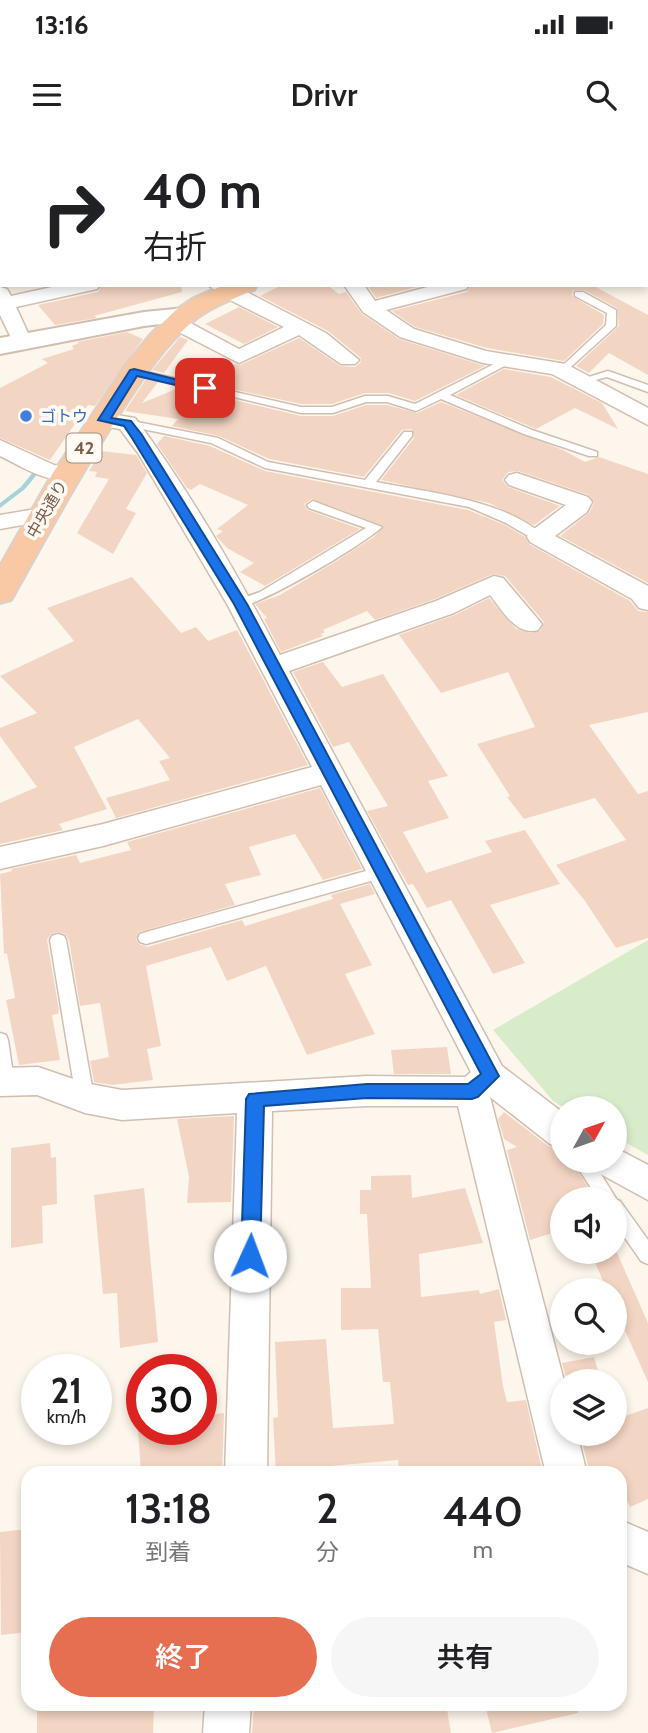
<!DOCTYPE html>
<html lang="ja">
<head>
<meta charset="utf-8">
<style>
  :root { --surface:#fff; --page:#f6f6f6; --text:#202124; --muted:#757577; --accent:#e76f51 }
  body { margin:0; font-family:Cabin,"Noto Sans JP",sans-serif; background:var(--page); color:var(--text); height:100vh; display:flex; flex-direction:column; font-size:26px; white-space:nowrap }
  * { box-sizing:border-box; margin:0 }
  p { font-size:23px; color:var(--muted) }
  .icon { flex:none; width:38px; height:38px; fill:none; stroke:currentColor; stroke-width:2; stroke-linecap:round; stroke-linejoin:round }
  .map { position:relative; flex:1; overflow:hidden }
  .sheet { position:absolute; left:21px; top:1326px; width:606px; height:245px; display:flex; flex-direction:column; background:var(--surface); border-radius:21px; box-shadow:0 4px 10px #0003 }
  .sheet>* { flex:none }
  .banner { position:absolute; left:0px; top:0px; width:649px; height:147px; box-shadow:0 4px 10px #0003; background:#fff; color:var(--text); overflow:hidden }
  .needle { width:46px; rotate:50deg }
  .tools { position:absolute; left:550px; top:956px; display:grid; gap:14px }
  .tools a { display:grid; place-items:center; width:77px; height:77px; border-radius:50%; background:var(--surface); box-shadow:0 4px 10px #0003; font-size:35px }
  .speed { position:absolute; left:21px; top:1214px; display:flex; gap:14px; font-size:35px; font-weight:700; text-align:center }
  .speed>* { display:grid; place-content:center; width:91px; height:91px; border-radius:50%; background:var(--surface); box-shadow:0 4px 10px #0003; line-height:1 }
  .speed small { font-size:18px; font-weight:400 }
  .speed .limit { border:10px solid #d22; background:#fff; color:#111 }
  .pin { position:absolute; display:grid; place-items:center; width:60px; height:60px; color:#fff; margin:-30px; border-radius:14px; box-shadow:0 4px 10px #0006 }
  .me { position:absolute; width:77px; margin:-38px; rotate:2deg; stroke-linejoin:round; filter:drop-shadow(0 0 5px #0008) }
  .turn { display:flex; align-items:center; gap:24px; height:147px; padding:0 28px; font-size:32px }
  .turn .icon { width:91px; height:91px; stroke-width:2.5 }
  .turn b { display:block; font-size:49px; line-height:60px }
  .eta { display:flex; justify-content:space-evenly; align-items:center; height:119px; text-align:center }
  .eta b { font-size:42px; font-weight:600; line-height:49px }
  .action { display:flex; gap:14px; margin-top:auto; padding:14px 28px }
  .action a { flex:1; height:80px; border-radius:42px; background:var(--accent); color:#fff; font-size:28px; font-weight:600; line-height:80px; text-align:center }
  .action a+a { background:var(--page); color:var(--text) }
  .status { display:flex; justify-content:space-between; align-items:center; height:49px; padding:0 35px; background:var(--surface); direction:ltr }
  .status svg { height:19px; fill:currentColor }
  header { display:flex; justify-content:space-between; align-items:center; height:91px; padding:0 28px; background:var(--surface); font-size:32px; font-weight:600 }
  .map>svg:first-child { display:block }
  .green { fill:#d8ecc9 }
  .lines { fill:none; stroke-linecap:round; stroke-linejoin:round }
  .stream { fill:#a5d3da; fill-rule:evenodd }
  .building { fill:#f3d5c3 }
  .service-casing { stroke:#d1beb0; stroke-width:3 }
  .minor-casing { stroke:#d1beb0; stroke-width:3 }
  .tertiary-casing { stroke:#d1beb0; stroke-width:4 }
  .trunk-casing { stroke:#dad1cd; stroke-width:4 }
  .service { fill:#fff; fill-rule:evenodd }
  .minor { fill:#fff; fill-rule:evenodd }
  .tertiary { fill:#fff; fill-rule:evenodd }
  .trunk { fill:#f9c8a4; fill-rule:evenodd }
  .route { fill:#1a73e8; stroke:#114b97; stroke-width:2 }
  .shop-dot { fill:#3f7fe0; stroke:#fffaf3; stroke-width:2.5 }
  .labels { text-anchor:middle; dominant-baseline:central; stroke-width:7; stroke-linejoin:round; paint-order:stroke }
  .far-shop-label { font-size:16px; fill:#366cbe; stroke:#fffaf3; text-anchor:start }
  .far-street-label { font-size:16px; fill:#7a5c4d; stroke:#fffaf3 }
  .shield { fill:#fffaf3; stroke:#a28b7f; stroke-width:2 }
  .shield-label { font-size:18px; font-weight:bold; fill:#7a5c4d }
</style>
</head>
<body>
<div class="status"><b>13:16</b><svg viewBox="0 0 49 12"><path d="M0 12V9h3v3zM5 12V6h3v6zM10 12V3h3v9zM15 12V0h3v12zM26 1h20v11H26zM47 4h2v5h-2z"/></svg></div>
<header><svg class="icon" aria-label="menu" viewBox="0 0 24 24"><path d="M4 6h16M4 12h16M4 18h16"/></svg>Drivr<svg class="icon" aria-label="search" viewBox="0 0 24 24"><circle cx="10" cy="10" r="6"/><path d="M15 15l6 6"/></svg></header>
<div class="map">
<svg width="648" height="1593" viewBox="0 0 648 1593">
  <rect width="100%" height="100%" fill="#fdf6ec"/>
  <!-- green -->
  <path class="green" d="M648 800V1015L614 996V968H565L553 961 493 890Z"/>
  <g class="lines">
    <!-- stream -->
    <path class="stream" d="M36 330 39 332 25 349 0 368V363L21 347 34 331Z"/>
  </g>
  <!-- building -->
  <g class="building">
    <path d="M102 145H181L182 152 94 176 97 178 55 185 38 165 98 152Z"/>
    <path d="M282 145H327L339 154 346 152 362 174 399 199 485 226 415 261 389 253H365L332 264H301L196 241 235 224 240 225 299 198 340 226 355 227 361 222V218L328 191 260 156Z"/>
    <path d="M371 145H424L376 158 368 146Z"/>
    <path d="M471 145H592L648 175V235L609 213 589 233 576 226 619 186 617 168 584 150H573L572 156 604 175 603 184 564 221 487 208 415 187 392 171 467 152Z"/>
    <path d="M239 167 278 187 244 204 205 184Z"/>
    <path d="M127 192 143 199 95 266 88 265 50 320 0 298V248L48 223 42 219 74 209 72 206 79 203 77 202Z"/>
    <path d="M180 197 188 200 164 233 152 230Z"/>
    <path d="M504 229 551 237 602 263 618 289 575 268 536 289 456 255Z"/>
    <path d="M146 239 158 242 142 263 181 247 301 276H333L366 265H387L417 273 441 262 563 310 585 322 599 317 648 334V443L560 396 589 373 594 363 589 355 518 331 508 332 502 340 508 347 560 366 534 385 489 363 381 340 414 298 412 289 402 290 364 337 269 319 219 296 172 286 178 279 125 271Z"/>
    <path d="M164 296 210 306 265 331 468 370 505 385 525 397 529 404 630 461 638 471 648 472V572L589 585 638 654 648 651V798L616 808 585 761 556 725 626 700 595 658 524 679 507 657 510 656 477 604 535 587 508 532 441 553 399 495 455 475 489 458 515 488 530 493 540 491 544 482 505 436 493 434 435 459 375 480 367 471 323 490 325 492 321 494 323 496 281 512 264 479 267 478 255 464 280 455 335 422 374 397 384 386 312 359 304 364 308 370 360 389 265 446 240 432 254 423 227 408 216 396 223 391 217 389 248 365 200 344 191 350 187 348 157 304Z"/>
    <path d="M101 311 136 315 147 333 126 369 136 373 113 414 77 393 109 339 95 337 97 332 89 331Z"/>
    <path d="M132 437 181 493 196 487 208 501 237 490 308 625 116 678 106 658 170 640 159 621 170 618 138 579 74 607 107 669 59 684 63 690 0 704V663L37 647 0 596V588L37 573 0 536 74 501 47 468Z"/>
    <path d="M323 522 342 547 383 534 448 636 428 641 449 678 403 692 426 733 492 712 485 701 525 690 560 744 490 765 525 823 493 834 451 760 427 768 413 744 408 745 367 671 388 666 349 602 333 607 293 532Z"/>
    <path d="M320 648 362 729 323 740 295 694 249 707 261 735 225 744 235 765 139 792 136 799 139 804 147 807 242 780 245 786 333 759 331 755 370 744 375 754 340 764 372 825 345 834 375 894 307 915 266 826 227 841 211 807 146 826 161 906 147 909 153 940 112 945 94 942 90 921 109 917 100 863 80 866 69 800 65 794 57 792 50 795 47 800 59 870 58 874 52 875 60 920 19 925 6 860 15 858 7 813 4 814 0 734 12 731 11 729 76 715 80 723 131 710 127 702Z"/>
    <path d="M447 907 451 934H394L391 910Z"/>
    <path d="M504 972 548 1006 562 1010V1020H571L595 1059H562V1090L530 1100 507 1010 517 1007 504 999 498 979Z"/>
    <path d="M234 976 231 1062 187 1063 189 1037 177 979Z"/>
    <path d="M50 1003 51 1018 56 1017 57 1064 42 1066 43 1103 11 1108V1008Z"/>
    <path d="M411 1035 412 1058 465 1048 483 1103 419 1114 421 1157 479 1150 480 1154 499 1149 506 1180 494 1182 503 1246 507 1262 526 1260 543 1334H465L464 1326 399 1330 398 1320 331 1326 332 1334H276L273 1278 278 1277 275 1202 326 1199 333 1288 394 1284 390 1242H383L378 1189 341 1190V1148H371L367 1074H360V1050H371V1036Z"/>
    <path d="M144 1048 158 1202 120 1208 117 1153 103 1154 94 1055Z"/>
    <path d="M614 1106 648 1183V1242L614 1166V1150H607L590 1111H614Z"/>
    <path d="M594 1217 601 1241H567L562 1223Z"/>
    <path d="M648 1268V1359L630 1367 620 1347V1334H590L580 1293H614V1280Z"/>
    <path d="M224 1273 222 1334H173V1329L141 1333 138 1290H201V1276Z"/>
    <path d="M28 1389V1492L1 1495 0 1392Z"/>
    <path d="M37 1564H154L153 1593H37Z"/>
    <path d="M254 1564H446L451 1593H252Z"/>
    <path d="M485 1564H577L578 1573 492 1593Z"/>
  </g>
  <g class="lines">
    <!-- service casing -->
    <g class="service-casing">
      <g id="service">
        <path d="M575 152H583L616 170V186L563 234 558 231 559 229 606 185 607 173 575 156Z"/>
        <path d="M506 218 511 221 510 223 450 255 532 290 597 312V316H589L524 294 441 259 416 271 387 262H366L333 273H301L129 232 134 229 301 267H332L365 256H388L415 264Z"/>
        <path d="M608 231 648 245V252L607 237 584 243 579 240Z"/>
        <path d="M127 280 218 298 268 322 365 340 404 292H412V296L376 342C426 352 507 360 545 397L539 401 535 400 506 383 469 367 265 328 211 303 123 285 121 283Z"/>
        <path d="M313 361 382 387C366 403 254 470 235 467V461L260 452 366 388 309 368 307 365Z"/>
        <path d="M384 726 392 732 389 736 146 804 140 802 138 798 140 794 146 792Z"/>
        <path d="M58 794 64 796 66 800 94 958 91 963 85 965 79 963 76 958 50 800 52 796Z"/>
        <path d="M0 893 6 895 8 900 14 941 11 946H0Z"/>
        <path d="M573 1020H592L617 1060 620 1061 648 1100V1124L641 1121 614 1082V1059H598Z"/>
      </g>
    </g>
    <!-- minor casing -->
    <g class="minor-casing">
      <g id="minor">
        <path d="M30 0H48L49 2H32Z"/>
        <path d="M174 0H197L173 2Z"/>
        <path d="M216 0H234L235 2H218Z"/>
        <path d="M402 0H420L421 2H404Z"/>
        <path d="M581 0H599L600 2H583Z"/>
        <rect x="0" y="42" width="2" height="10"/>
        <path d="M0 70 2 71V83H0Z"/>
        <path d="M2 113V125L0 126V114Z"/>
        <path d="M61 145H100L97 149 16 167 33 204 30 208H16L0 175V147L7 149 11 156Z"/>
        <path d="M208 145H233L326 193 359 220 355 224H341L299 195 239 223 169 187 166 183 169 179H183L239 209 284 187 228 159Z"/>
        <path d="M344 145H364L375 161 435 145H469L466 149 386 170 414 189 486 211 566 224 648 268V285L552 234 483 223 400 197 363 172Z"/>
        <path d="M104 273 135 278C190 351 237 434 280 515L436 461 494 436 503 438 542 484 538 490C516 496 503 471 490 455L454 473 289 531 502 926 562 972V1008L550 1004 490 957 564 1241 562 1293H577L587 1334H546L458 966H367L272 971 267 1334H225L237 973 122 980 85 973 37 955 0 956V928L38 927 85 943 122 950 367 936 465 937 471 932 321 645 103 706 0 729V707L103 684 312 627 227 464 138 313 120 289 96 285 93 280 96 275Z"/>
        <path d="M0 300 54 325 75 328 79 333 75 338C48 345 23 327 0 316Z"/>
        <path d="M517 333 588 357 592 362 587 372 555 396 648 446V470L639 468 632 459 530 402 527 397 530 392 566 365 509 345 505 340 509 335Z"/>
        <path d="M42 368 50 370 54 375 50 380 0 389V375Z"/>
        <path d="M614 1007 648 1025V1060L595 1031 590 1020H614Z"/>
        <path d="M620 1380 648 1392V1434L620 1422Z"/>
        <path d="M205 1564H251L249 1593H203Z"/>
      </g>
    </g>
    <!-- tertiary casing -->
    <g class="tertiary-casing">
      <path id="tertiary" d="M185 168 194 170 197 175 194 180 144 186 0 214V198L144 172Z"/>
    </g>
    <!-- trunk casing -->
    <g class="trunk-casing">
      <path id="trunk" d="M224 145H257L254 150C233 159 210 167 192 182 162 208 141 241 120 273 82 332 49 392 15 453L11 460 0 463V426L53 333 125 226 150 195 176 170 194 158Z"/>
    </g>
    <!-- service -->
    <use href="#service" class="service"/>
    <!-- minor -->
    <use href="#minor" class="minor"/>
    <!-- tertiary -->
    <use href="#tertiary" class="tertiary"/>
    <!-- trunk -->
    <use href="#trunk" class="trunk"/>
  </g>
  <!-- route -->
  <path class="route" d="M134 229 211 248 205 252 137 236 111 278 131 281 142 295 247 464 499 936 478 957 472 959 367 958 264 966 260 1116 257 1122 250 1125 244 1122 241 1116 246 959 249 954 367 944H468L481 934 234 464 132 298 124 286 98 280 130 230Z"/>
  <!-- markers -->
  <circle class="shop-dot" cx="26" cy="276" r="7"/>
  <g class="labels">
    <!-- far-shop labels -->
    <g class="far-shop-label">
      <text x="40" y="276">ゴトウ</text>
    </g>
    <!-- far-street labels -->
    <g class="far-street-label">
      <text transform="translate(47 369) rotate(-60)">中央通り</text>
    </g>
    <!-- shield labels -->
    <rect class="shield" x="66.5" y="293.5" width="35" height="29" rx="5"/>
    <g class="shield-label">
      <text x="84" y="308">42</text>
    </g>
  </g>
</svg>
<div class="tools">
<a><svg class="needle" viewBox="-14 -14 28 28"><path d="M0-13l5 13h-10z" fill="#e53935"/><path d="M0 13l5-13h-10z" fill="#757577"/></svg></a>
<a><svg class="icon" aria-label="sound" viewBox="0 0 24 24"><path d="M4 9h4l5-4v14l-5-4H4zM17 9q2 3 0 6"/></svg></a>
<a><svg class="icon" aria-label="search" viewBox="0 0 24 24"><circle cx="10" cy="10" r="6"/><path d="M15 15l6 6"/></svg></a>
<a><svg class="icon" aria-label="layers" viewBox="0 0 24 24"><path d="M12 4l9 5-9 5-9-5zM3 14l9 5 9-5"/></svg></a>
</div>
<div class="speed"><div>21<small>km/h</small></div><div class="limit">30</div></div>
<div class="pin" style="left:205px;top:248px;background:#d93025"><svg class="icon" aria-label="arrive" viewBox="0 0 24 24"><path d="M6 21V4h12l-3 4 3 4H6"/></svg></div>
<svg class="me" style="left:250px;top:1116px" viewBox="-20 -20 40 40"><circle r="19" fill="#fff"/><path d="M0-13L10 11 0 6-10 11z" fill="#1a73e8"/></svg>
<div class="banner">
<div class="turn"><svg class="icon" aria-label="right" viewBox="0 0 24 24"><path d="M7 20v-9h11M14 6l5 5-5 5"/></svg><div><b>40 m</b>右折</div></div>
</div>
<section class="sheet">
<div class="eta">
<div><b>13:18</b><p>到着</p></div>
<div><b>2</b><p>分</p></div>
<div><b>440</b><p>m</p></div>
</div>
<div class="action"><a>終了</a><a>共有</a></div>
</section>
</div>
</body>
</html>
